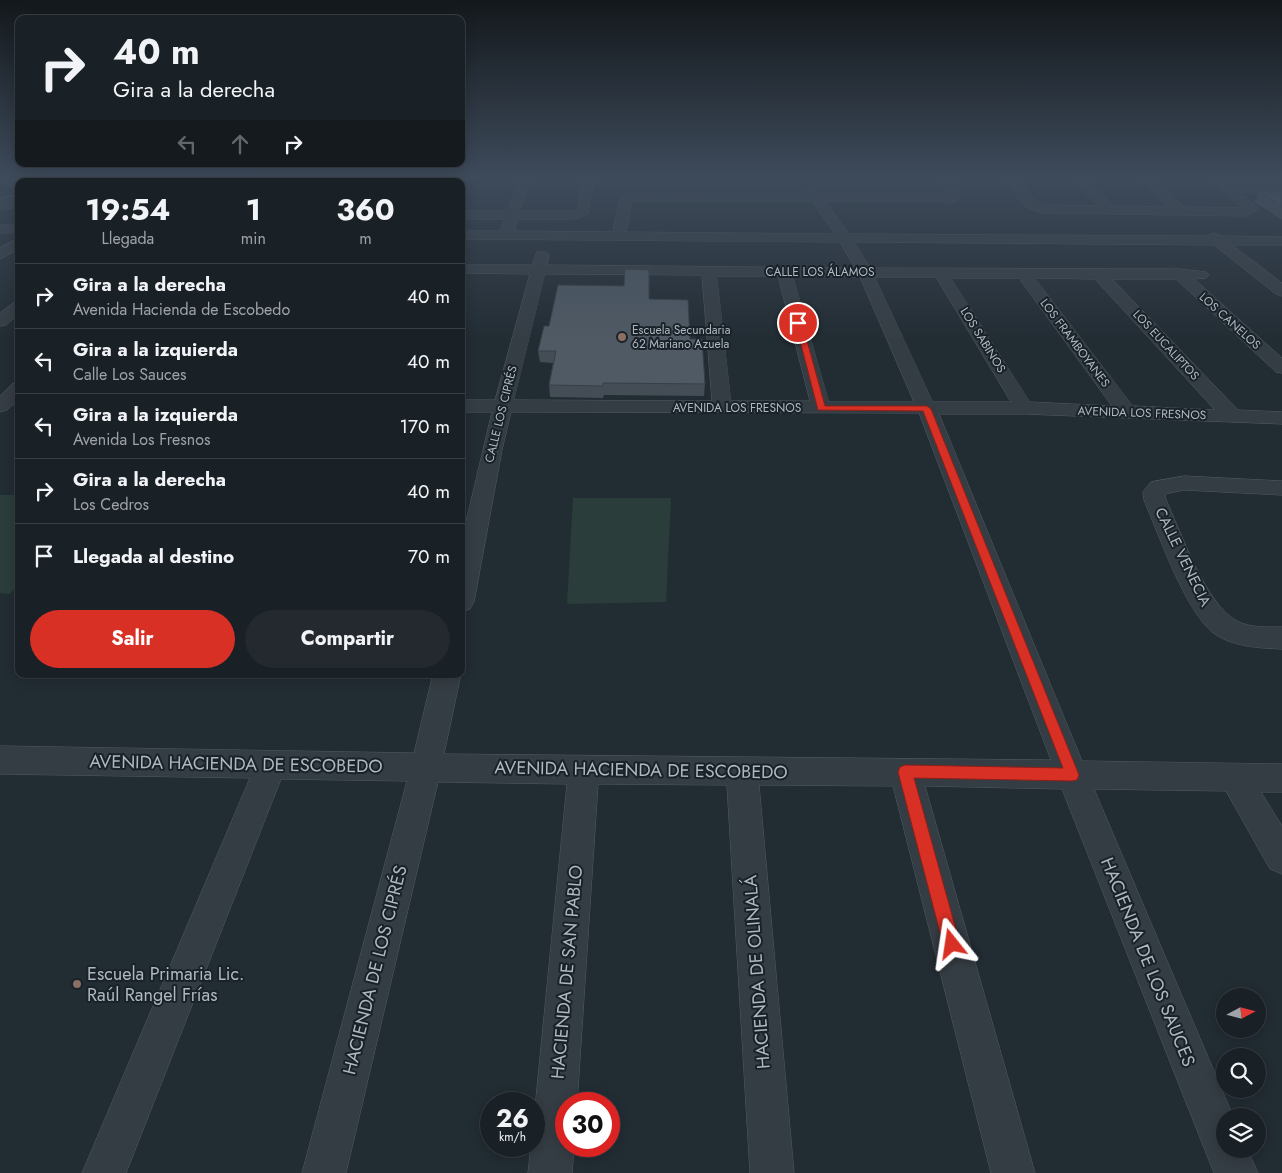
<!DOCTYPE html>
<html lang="es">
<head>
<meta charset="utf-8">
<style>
  :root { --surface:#1a2126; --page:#23292e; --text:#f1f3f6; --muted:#9fa3a7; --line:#383e43; --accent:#d93025 }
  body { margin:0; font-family:Jost,sans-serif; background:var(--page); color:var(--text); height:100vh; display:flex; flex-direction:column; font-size:19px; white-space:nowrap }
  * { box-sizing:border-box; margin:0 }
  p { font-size:16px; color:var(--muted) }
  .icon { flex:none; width:28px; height:28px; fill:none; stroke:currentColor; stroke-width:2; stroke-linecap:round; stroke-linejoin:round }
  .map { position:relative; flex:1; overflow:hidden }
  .panel { position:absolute; left:15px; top:178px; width:450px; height:500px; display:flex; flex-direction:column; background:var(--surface); border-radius:10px; box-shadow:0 2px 12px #0003,0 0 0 1px var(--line) }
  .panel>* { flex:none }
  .top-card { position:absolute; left:15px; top:15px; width:450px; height:152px; border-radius:10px; box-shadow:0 2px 12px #0003,0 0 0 1px var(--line); background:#1a2126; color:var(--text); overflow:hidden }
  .needle { width:32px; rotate:83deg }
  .buttons { position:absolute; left:1216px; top:988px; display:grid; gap:10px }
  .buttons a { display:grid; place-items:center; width:50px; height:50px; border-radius:50%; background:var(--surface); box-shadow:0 2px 12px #0003,0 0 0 1px var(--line); font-size:25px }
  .speed { position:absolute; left:480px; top:1092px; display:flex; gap:10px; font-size:25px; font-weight:700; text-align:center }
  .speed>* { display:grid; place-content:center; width:65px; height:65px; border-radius:50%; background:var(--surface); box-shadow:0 2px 12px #0003,0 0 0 1px var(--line); line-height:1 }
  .speed small { font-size:12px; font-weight:400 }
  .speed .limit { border:8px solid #d22; background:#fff; color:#111 }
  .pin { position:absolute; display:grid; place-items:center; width:42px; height:42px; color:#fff; margin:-21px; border:2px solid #fff; border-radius:50%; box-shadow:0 1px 5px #0007 }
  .me { position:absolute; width:55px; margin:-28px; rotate:345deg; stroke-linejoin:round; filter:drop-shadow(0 0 4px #0008) }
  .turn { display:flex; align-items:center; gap:18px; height:105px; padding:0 15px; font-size:22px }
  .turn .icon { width:65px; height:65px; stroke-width:2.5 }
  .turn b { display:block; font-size:35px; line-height:42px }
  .lanes { display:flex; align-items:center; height:48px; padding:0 15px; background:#0003; justify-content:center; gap:25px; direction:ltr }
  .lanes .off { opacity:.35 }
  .eta { display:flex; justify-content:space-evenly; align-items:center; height:85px; text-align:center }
  .eta b { font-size:30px; font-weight:700; line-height:35px }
  .primary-button { display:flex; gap:10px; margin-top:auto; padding:10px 15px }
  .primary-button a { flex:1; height:58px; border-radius:30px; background:var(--accent); color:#fff; font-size:20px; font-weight:700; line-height:58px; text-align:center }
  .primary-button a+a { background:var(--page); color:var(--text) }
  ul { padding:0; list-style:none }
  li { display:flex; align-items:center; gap:15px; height:65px; padding:0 15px; border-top:1px solid var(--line) }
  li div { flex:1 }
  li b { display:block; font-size:19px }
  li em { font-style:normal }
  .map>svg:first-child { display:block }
  .green { fill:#2a3d3a }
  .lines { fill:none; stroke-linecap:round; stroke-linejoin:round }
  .stream { stroke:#394c5b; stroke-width:3 }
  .minor-casing { stroke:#525b62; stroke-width:1 }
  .minor { fill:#353d44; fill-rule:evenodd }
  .wall { fill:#444d56 }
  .building { fill:#4f5a64; stroke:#373f46 }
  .route { fill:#d93025; stroke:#8d1f18 }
  .education-dot { fill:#8d6e63; stroke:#1a2229; stroke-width:2 }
  .labels { text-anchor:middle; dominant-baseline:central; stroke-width:4; stroke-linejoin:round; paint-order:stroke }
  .far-street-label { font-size:12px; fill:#afb8c1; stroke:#1a2229 }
  .far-poi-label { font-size:12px; fill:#afb8c1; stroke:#1a2229; text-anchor:start }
  .street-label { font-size:15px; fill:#afb8c1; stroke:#1a2229 }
  .near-street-label { font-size:18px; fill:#afb8c1; stroke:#1a2229 }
  .near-poi-label { font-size:18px; fill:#afb8c1; stroke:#1a2229; text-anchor:start }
</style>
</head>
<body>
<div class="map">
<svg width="1282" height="1173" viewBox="0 0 1282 1173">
  <rect width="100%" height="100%" fill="#222c33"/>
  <!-- green -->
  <g class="green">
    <path d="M15 177H91C71 183 35 185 15 177Z"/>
    <path d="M0 495H19V583L10 594 0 593Z"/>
    <path d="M573 498H671L666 602 567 604Z"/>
  </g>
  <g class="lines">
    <!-- stream -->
    <g class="stream">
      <path d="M62 181 76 177"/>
      <path d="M0 199 19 194"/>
    </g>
    <!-- minor casing -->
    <g class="minor-casing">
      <g id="minor">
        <path d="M0 177H8L19 181V190L0 182Z"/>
        <path d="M88 177H108L100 181H82Z"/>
        <path d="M174 177H193L186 181H168Z"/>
        <path d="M237 177H250L247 181H234Z"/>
        <path d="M301 177H313L310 181H298Z"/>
        <path d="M364 177H376L373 181H361Z"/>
        <path d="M455 177H467L461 184V181H453Z"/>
        <path d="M519 177H531L520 211H573L577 209 583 177H595L588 214 575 219H518L514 231 615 232 613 229 620 200 621 197 633 193 804 194 802 191 808 187 819 194H948L939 177H951L961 195 957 201 953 202 825 201 849 234 1207 236 1213 233 1221 236 1282 237V245H1232L1282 283V296L1276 294 1214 245 854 242 870 268 1179 269 1206 272 1209 275 1206 278 1194 279 1282 358V373L1276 372 1176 279H1112L1238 410 1282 412V424L1024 414H939L1082 761 1282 764V792H1261L1282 826V874L1270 869 1226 791 1094 789 1233 1116H1225V1149H1247L1258 1173H1214L1062 789 925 786 1035 1173H991L893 786 759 785 794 1173H750L727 785 598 784 577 1104H566V1146H574L572 1173H528L531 1146H534V1118L567 784 438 782 346 1173H302L407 781 281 779 126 1173H82L250 778 0 774V746L414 753 433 674H461L444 754 1051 760 919 413 511 412 502 450 474 602 470 609 461 612V543L492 412H461V400H495L530 274 461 273V265H532L537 252H547L549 255 547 265 855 268 840 242 461 239V231H500L505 219H461V211H507ZM635 201H812L835 234 624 232 627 229 632 202ZM545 274 702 275 712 401 514 400ZM717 276H778L810 401H731ZM793 276 860 277 914 402H829ZM875 277H936L1011 402H933ZM951 278H1019L1112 406 1030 402ZM1035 278 1095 279 1215 410 1133 406Z"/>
        <path d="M1005 177H1017L1034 200 1044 205 1098 206 1071 177H1084L1113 206 1168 207 1138 177H1151L1184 207 1243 208 1207 177H1221L1229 184H1282V192H1239L1259 209 1246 216 1042 213 1024 206Z"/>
        <path d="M19 198V206L0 211V203Z"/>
        <rect x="0" y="225" width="19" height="8"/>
        <path d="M19 238V249L0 259V248Z"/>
        <path d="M19 301V314L6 325 0 326V313L13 303Z"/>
        <path d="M19 382V399L7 410 0 412V396L12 384Z"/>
        <path d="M1184 476 1282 481V495L1184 490 1165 494 1166 500C1181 532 1206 605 1237 621 1250 628 1267 627 1282 627V649C1260 648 1231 647 1212 632 1184 608 1159 535 1144 500L1143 492 1151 482Z"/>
      </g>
    </g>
    <!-- minor -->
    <use href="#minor" class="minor"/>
  </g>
  <!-- wall -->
  <g class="wall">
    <path d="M1260 192H1282V220L1254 202Z"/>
    <path d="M649 299 690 339 705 384 704 396 604 395 603 398 550 397 549 385 553 363 540 362 538 351 549 326Z"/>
  </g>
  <!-- building -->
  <g class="building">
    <path d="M1260 192H1282V206Z"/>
    <path d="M625 269 649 270V299L688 300 690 339H702L705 384 603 383V386L549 385 556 351H538L544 326H549L558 285 624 286Z"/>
  </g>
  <!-- sky -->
  <linearGradient id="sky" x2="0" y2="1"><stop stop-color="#13181c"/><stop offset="0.52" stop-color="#3e4b5b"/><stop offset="1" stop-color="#3e4b5b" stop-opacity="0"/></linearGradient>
  <rect width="1282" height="341" fill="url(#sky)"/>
  <!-- route -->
  <path class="route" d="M795 321 802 323 825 406H927L931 409 1079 775 1077 780 1072 781 914 778 960 944 957 949 952 952 946 949 943 944 898 772 900 767 905 765 1063 768 923 411 818 410Z"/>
  <!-- markers -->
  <g class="education-dot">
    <circle cx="622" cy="337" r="5"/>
    <circle cx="77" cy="984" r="5"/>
  </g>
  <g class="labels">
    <!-- far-street labels -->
    <g class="far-street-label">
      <text x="820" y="272">CALLE LOS ÁLAMOS</text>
      <text transform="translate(1230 321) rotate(42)">LOS CANELOS</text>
      <text transform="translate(983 340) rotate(58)">LOS SABINOS</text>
      <text transform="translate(1075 343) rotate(53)">LOS FRAMBOYANES</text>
      <text transform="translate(1166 345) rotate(47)">LOS EUCALIPTOS</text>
      <text x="737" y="408">AVENIDA LOS FRESNOS</text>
      <text transform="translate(1142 413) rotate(2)">AVENIDA LOS FRESNOS</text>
      <text transform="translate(501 414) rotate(-76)">CALLE LOS CIPRÉS</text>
    </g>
    <!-- far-poi labels -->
    <g class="far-poi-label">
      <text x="632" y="330">Escuela Secundaria<tspan x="632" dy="14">62 Mariano Azuela</tspan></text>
    </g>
    <!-- street labels -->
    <g class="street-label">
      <text transform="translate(1183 557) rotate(64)">CALLE VENECIA</text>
    </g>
    <!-- near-street labels -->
    <g class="near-street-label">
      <text transform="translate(236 764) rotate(1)">AVENIDA HACIENDA DE ESCOBEDO</text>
      <text transform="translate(641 770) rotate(1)">AVENIDA HACIENDA DE ESCOBEDO</text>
      <text transform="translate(1148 962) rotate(68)">HACIENDA DE LOS SAUCES</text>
      <text transform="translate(375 970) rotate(-76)">HACIENDA DE LOS CIPRÉS</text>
      <text transform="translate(567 972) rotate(-85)">HACIENDA DE SAN PABLO</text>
      <text transform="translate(757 972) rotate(-94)">HACIENDA DE OLINALÁ</text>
    </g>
    <!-- near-poi labels -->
    <g class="near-poi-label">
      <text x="87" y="974">Escuela Primaria Lic.<tspan x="87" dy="21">Raúl Rangel Frías</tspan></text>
    </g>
  </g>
</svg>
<div class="buttons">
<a><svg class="needle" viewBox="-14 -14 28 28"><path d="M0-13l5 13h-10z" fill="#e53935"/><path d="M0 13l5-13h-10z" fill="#9fa3a7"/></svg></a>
<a><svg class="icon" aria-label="search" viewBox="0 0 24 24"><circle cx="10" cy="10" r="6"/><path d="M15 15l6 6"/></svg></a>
<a><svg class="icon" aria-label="layers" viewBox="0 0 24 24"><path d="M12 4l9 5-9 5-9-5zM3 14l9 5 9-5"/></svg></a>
</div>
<div class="speed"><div>26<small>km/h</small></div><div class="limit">30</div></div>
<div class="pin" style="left:798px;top:323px;background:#d93025"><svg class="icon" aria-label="arrive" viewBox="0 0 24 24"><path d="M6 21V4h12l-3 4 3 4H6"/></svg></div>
<svg class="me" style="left:952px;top:944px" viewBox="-20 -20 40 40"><path d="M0-17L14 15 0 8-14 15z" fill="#d93025" stroke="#fff" stroke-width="4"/></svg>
<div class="top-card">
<div class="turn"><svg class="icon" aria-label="right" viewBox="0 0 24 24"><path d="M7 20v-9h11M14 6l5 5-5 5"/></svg><div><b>40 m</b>Gira a la derecha</div></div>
<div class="lanes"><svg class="icon off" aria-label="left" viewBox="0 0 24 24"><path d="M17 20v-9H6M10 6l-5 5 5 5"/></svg><svg class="icon off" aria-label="ahead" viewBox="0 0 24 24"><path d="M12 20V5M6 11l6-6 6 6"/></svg><svg class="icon" aria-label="right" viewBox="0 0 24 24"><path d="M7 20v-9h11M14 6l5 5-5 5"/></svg></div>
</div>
<section class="panel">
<div class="eta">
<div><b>19:54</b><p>Llegada</p></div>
<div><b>1</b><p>min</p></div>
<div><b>360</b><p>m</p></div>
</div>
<ul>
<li><svg class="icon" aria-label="right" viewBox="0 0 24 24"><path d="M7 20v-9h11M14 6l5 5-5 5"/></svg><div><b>Gira a la derecha</b><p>Avenida Hacienda de Escobedo</p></div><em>40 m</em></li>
<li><svg class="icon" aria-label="left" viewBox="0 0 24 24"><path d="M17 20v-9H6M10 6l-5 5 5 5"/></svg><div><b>Gira a la izquierda</b><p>Calle Los Sauces</p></div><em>40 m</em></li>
<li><svg class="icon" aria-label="left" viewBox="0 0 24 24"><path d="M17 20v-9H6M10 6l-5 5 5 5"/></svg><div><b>Gira a la izquierda</b><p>Avenida Los Fresnos</p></div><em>170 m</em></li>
<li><svg class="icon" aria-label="right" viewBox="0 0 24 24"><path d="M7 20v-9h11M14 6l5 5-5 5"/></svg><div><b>Gira a la derecha</b><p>Los Cedros</p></div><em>40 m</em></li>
<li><svg class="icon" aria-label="arrive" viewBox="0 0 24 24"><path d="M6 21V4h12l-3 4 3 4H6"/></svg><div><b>Llegada al destino</b></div><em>70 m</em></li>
</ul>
<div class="primary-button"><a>Salir</a><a>Compartir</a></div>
</section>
</div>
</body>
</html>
